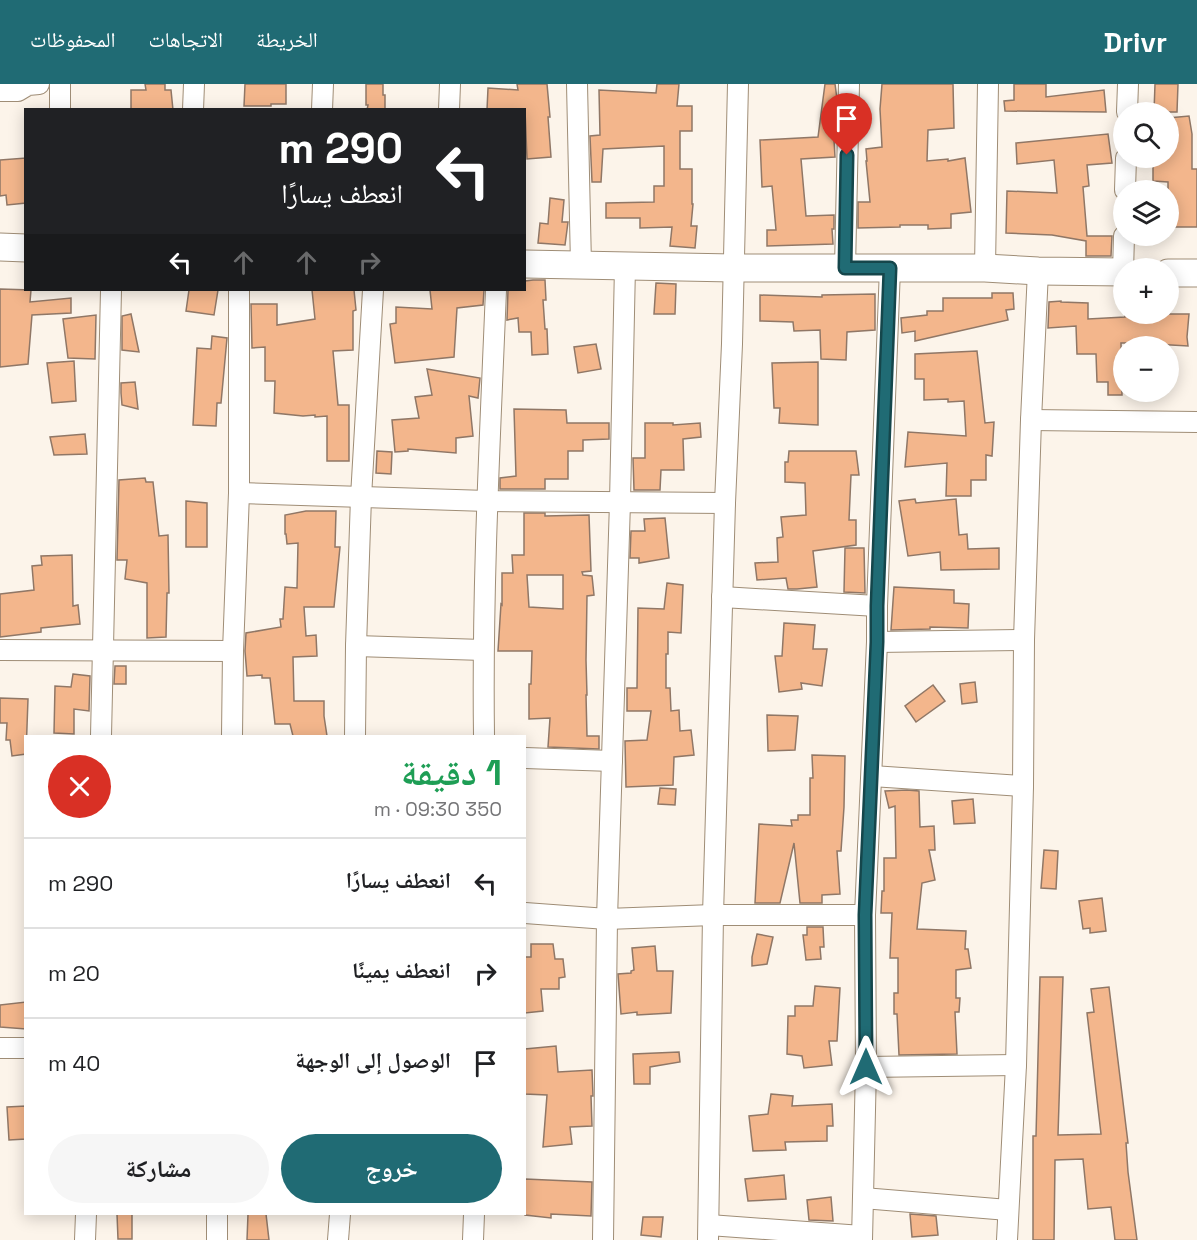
<!DOCTYPE html>
<html lang="ar">
<head>
<meta charset="utf-8">
<style>
  :root { --surface:#fff; --page:#f6f6f6; --text:#202124; --muted:#757577; --line:#e0e0e0; --accent:#206b74 }
  body { margin:0; font-family:"Space Grotesk","Noto Naskh Arabic",sans-serif; background:var(--page); color:var(--text); direction:rtl; height:100vh; display:flex; flex-direction:column; font-size:22px; white-space:nowrap }
  * { box-sizing:border-box; margin:0 }
  p { font-size:20px; color:var(--muted) }
  .icon { flex:none; width:33px; height:33px; fill:none; stroke:currentColor; stroke-width:2; stroke-linecap:round; stroke-linejoin:round }
  .map { position:relative; flex:1; overflow:hidden; direction:ltr }
  .details { position:absolute; left:24px; top:651px; width:502px; height:480px; display:flex; flex-direction:column; background:var(--surface); border-radius:0px; box-shadow:0 3px 15px #0003; direction:rtl }
  .details>* { flex:none }
  .banner { position:absolute; left:24px; top:24px; width:502px; height:183px; border-radius:0px; box-shadow:0 3px 15px #0003; direction:rtl; background:#202124; color:#fff; overflow:hidden }
  .tools { position:absolute; left:1113px; top:18px; display:grid; gap:12px }
  .tools a { display:grid; place-items:center; width:66px; height:66px; border-radius:50%; background:var(--surface); box-shadow:0 3px 15px #0003; font-size:30px }
  .pin { position:absolute; display:grid; place-items:center; width:51px; height:51px; color:#fff; margin:-62px -26px; border-radius:50% 50% 50% 0; rotate:-45deg; box-shadow:0 0 6px #0007 }
  .pin .icon { rotate:45deg }
  .me { position:absolute; width:66px; margin:-33px; rotate:0deg; stroke-linejoin:round; filter:drop-shadow(0 0 4px #0008) }
  .turn { display:flex; align-items:center; gap:21px; height:126px; padding:0 24px; font-size:27px }
  .turn .icon { width:78px; height:78px; stroke-width:2.5 }
  .turn b { display:block; font-size:42px; line-height:51px }
  .lanes { display:flex; align-items:center; height:57px; padding:0 24px; background:#0003; justify-content:center; gap:30px; direction:ltr }
  .lanes .off { opacity:.35 }
  .round { display:grid; place-items:center; flex:none; width:63px; height:63px; border-radius:32px; background:var(--page) }
  .head { display:flex; align-items:center; justify-content:space-between; height:102px; padding:0 24px }
  h1 { font-size:36px; font-weight:800; line-height:45px; color:#1e9e55 }
  .button { display:flex; gap:12px; margin-top:auto; padding:12px 24px }
  .button a { flex:1; height:69px; border-radius:36px; background:var(--accent); color:#fff; font-size:24px; font-weight:800; line-height:69px; text-align:center }
  .button a+a { background:var(--page); color:var(--text) }
  ul { padding:0; list-style:none }
  li { display:flex; align-items:center; gap:18px; height:90px; padding:0 24px; border-top:2px solid var(--line) }
  li div { flex:1 }
  li b { display:block; font-size:22px }
  li em { font-style:normal }
  header { display:flex; align-items:center; gap:36px; box-sizing:border-box; height:84px; padding:0 30px; background:var(--accent); color:#fff }
  header strong { font-size:28px }
  nav { display:flex; gap:33px; margin-inline-start:auto; font-size:21px }
  .map>svg:first-child { display:block }
  .building { fill:#f3b68c; stroke:#907766; stroke-width:1.5; fill-rule:evenodd }
  .lines { fill:none; stroke-linecap:round; stroke-linejoin:round }
  .street-casing { stroke:#9f8d76; stroke-width:22 }
  .secondary-casing { stroke:#9f8d76; stroke-width:29 }
  .street { stroke:#fff; stroke-width:20 }
  .secondary { stroke:#fff; stroke-width:27 }
  .route-casing { stroke:#15464b; stroke-width:15 }
  .route { stroke:#206b74; stroke-width:10 }
</style>
</head>
<body>
<header>
<strong>Drivr</strong>
<nav><a>الخريطة</a><a>الاتجاهات</a><a>المحفوظات</a></nav>
</header>
<div class="map">
<svg width="1197" height="1156" viewBox="0 0 1197 1156">
  <rect width="100%" height="100%" fill="#fcf4ea"/>
  <!-- building -->
  <g class="building">
    <path d="M145 0H165V6H171L173 26H131V6H146Z"/>
    <path d="M245 0H286V20H271V22H244Z"/>
    <path d="M366 0H383V11H385V26H367L368 21H366Z"/>
    <path d="M517 0H547L550 33H548L551 73 527 75 525 26H487L488 4 518 6Z"/>
    <path d="M657 0H679L677 22H692V47H680V85H692V120H693L691 142H697L695 164 670 162 672 143 640 144V134H606V119L654 118V102H664V62L603 65 601 98H592L590 52 600 51 599 6 656 9Z"/>
    <path d="M825 0H835L837 15 834 56 835 73 801 75 806 132 834 131V145H832L833 160 767 162V146H776L772 102 762 103 760 56 818 53Z"/>
    <path d="M882 0H953L954 44 928 46 927 77 948 75V77L965 74 971 128 951 130V144L928 145V141H900V143L858 144V118H870L866 77H867L866 65 882 63 880 25Z"/>
    <path d="M1014 0H1046V13L1104 6 1106 28 1005 27 1004 17 1014 16Z"/>
    <path d="M1155 0H1178L1177 28H1154Z"/>
    <path d="M1189 32 1192 50V85H1197V143H1168V98L1153 97V74H1168V34Z"/>
    <path d="M1108 50 1112 79 1087 81 1089 102 1083 103 1087 152H1112L1111 172H1086V157L1052 151 1006 149 1007 107 1057 109 1054 76 1017 80 1016 59Z"/>
    <path d="M26 74V119L7 121 6 111 0 112V76Z"/>
    <path d="M550 114 564 116 562 138H568L565 161 538 159 540 139 548 140Z"/>
    <path d="M533 196H545L546 216H543L545 245H547L548 270 532 271 531 248H519L518 234 507 236 508 206H525V197Z"/>
    <path d="M656 199 676 200 675 230H654Z"/>
    <path d="M0 205 31 206 30 218 71 214V229L32 231 28 280 0 283Z"/>
    <path d="M189 206H218L214 231 186 227Z"/>
    <path d="M312 206H354L356 226 353 227V266L333 267 338 321H349V377H327V332L315 333V331L303 332 274 329 275 297H265V263L252 264 251 220H277V241L315 235Z"/>
    <path d="M430 206H484L483 221 457 224 454 273 395 279 390 240 396 239V223L432 225Z"/>
    <path d="M992 209H1013L1014 225 1006 226 1008 236 915 257V247L902 249 901 234 927 231V227H943V214H992Z"/>
    <path d="M875 210V246L847 248 846 276 821 275 820 246 794 247 793 238 760 237V211L822 213V211Z"/>
    <path d="M1061 217V218L1088 219V235L1125 233V230H1189L1187 253 1188 262 1154 260V259H1121L1122 311H1108V298H1097L1096 270H1077L1076 242 1048 244 1049 218Z"/>
    <path d="M131 230 139 268 122 266V232Z"/>
    <path d="M96 231 95 275 68 274 63 235Z"/>
    <path d="M212 252 227 254 221 319H217L216 342 193 341 197 264 211 265Z"/>
    <path d="M596 260 601 285 578 289 574 263Z"/>
    <path d="M977 267 985 339 994 338 992 372 986 371V396H971V412H946L947 379 905 383 908 348 966 352 964 317 948 318V315L924 316V295H915V270Z"/>
    <path d="M74 277 76 317 52 319 47 279Z"/>
    <path d="M818 278V341L779 339 780 324H774L772 279Z"/>
    <path d="M427 285 480 294 478 314 469 312 473 352 456 354V369L408 365V367L395 368 392 336 419 334 415 313 432 311Z"/>
    <path d="M135 298 138 325 122 321 121 309V299Z"/>
    <path d="M514 325 566 326 567 339H609V355L583 356V367H568V395H545V405H500V394L516 392Z"/>
    <path d="M645 339H673V341L700 339 701 353 683 355 684 386H661L660 406H634L633 374H645Z"/>
    <path d="M85 350 87 370 54 371 50 353Z"/>
    <path d="M377 367 392 368 391 390 376 389Z"/>
    <path d="M789 367H856L859 391H851L849 436H856V461L813 467 817 503 797 505H788L786 494 757 496 755 479 778 478 777 454 783 453 781 433 806 431 805 399 785 398V378H788Z"/>
    <path d="M145 394 146 398H153L159 452 168 451 169 509H167L166 553 147 554V499L125 495 127 476H117L119 396Z"/>
    <path d="M915 415 916 419 956 415 959 451 967 450 968 465 999 464V485L941 486 940 468 908 472 899 417Z"/>
    <path d="M186 417 207 419V463H186Z"/>
    <path d="M306 427H336L335 463H340L334 523H304L306 552 316 551 317 572 293 573 294 617H324V632L327 652H293L290 640H275L270 594H262V591L247 592 245 567 246 549 281 543 280 535H283L285 503 297 504 298 459 287 460 286 450H285V431Z"/>
    <path d="M524 429H545V432L589 431 591 487 582 488 583 491 592 492 594 511 587 512 586 576 587 611H586L587 652H599V665L548 663 550 634 529 635V600H531L532 567H498L501 520 502 521V489H513L512 471H524ZM527 491H563V525L529 523Z"/>
    <path d="M665 434 669 474 639 479V474H630L631 447H645L644 435Z"/>
    <path d="M845 464H864L865 509 844 508Z"/>
    <path d="M72 471 73 522 78 521 80 540 41 544V548L0 553V510L34 506 32 482 42 481 41 472Z"/>
    <path d="M667 499 683 501 681 549 668 548V570H666V604H670L671 627 679 626 680 647 691 646 694 671 674 673 673 701 626 703 625 657 647 656 651 627H627V604H637L638 524 664 525Z"/>
    <path d="M894 503 954 506V519L969 520 968 544 930 543V545L891 546Z"/>
    <path d="M784 539 815 541 813 565H827L822 602 801 599 802 605 779 608 775 572H782Z"/>
    <path d="M115 582H126V600H114Z"/>
    <path d="M73 590 90 592 89 627 74 625V650L54 649 55 602 71 603Z"/>
    <path d="M975 598 977 618 962 620 960 600Z"/>
    <path d="M933 601 945 617 916 638 905 622Z"/>
    <path d="M0 614 28 615 26 670 12 672 10 656H6L7 639H0Z"/>
    <path d="M767 631 798 632 795 666 768 667Z"/>
    <path d="M812 671 845 672 844 723 841 767H837L840 810 822 811V819H800L794 759 780 819H755L759 740 792 742 791 736H798V731H810V694H813Z"/>
    <path d="M660 704 676 705 675 721 658 720Z"/>
    <path d="M907 706 919 707 920 743 934 742 935 766H929L935 796 922 799 917 845 966 847 965 865H968L971 884 956 886V914H960L959 928H955L957 970 899 971 897 930H894V909H898V874H890L892 829H881L882 807H884V774H896L895 722 889 724 885 707Z"/>
    <path d="M973 715 975 739 954 740 952 717Z"/>
    <path d="M1044 766 1058 767 1056 805 1041 804Z"/>
    <path d="M1102 814 1106 847 1090 849V844L1083 845 1079 817Z"/>
    <path d="M807 843H823L824 863H820L821 875 806 876 803 851H807Z"/>
    <path d="M757 850 773 853 767 880 752 882V873Z"/>
    <path d="M531 860H553L555 875H563L565 893 559 894V905H541L543 927 525 929V873H531Z"/>
    <path d="M655 862 657 887H673L671 929 637 931V928L621 930 618 890 631 889V887L634 886 632 864Z"/>
    <path d="M1040 893H1063L1058 1051 1101 1050 1087 929 1094 928 1091 905 1109 903 1128 1059H1126L1128 1088 1137 1156H1115L1111 1123 1088 1125 1083 1075 1055 1076 1054 1156H1033V1052H1036Z"/>
    <path d="M815 902 840 904 837 957H829L832 981 804 984 802 972 787 970 788 932H795V922H813Z"/>
    <path d="M26 918V945L0 943V921Z"/>
    <path d="M556 962 558 988 592 986 593 1012H591L592 1042 570 1043 572 1060 543 1063 547 1011 525 1010V965Z"/>
    <path d="M679 968 680 978 650 983V1000H634L633 970Z"/>
    <path d="M771 1010 793 1012 792 1022 832 1020 833 1042H827V1057L785 1058 786 1066 753 1067 749 1032 768 1030Z"/>
    <path d="M26 1022V1055L9 1056 7 1023Z"/>
    <path d="M784 1091 786 1115 748 1117 745 1095Z"/>
    <path d="M525 1095 592 1098 591 1132 551 1130V1134L525 1131Z"/>
    <path d="M831 1113 833 1137 809 1136 807 1116Z"/>
    <path d="M117 1130H132V1155H118Z"/>
    <path d="M248 1130H266L269 1156H247Z"/>
    <path d="M910 1130 936 1132 938 1151 912 1153Z"/>
    <path d="M643 1133H663L661 1153 641 1151Z"/>
  </g>
  <g class="lines">
    <!-- street casing -->
    <g class="street-casing">
      <g id="street">
        <path d="M577 0 581 181"/>
        <path d="M0 7H18L28 1 39 0"/>
        <path d="M60 26V0"/>
        <path d="M193 26 194 0"/>
        <path d="M322 26 323 0"/>
        <path d="M449 26 450 0"/>
        <path d="M1127 28 1128 0"/>
        <path d="M1125 106 1126 74"/>
        <path d="M845 184 849 0"/>
        <path d="M985 184 988 0"/>
        <path d="M1123 188 1124 152"/>
        <path d="M1031 336 1197 338"/>
        <path d="M239 409 487 417 725 419"/>
        <path d="M722 513 877 522"/>
        <path d="M877 558 1024 556"/>
        <path d="M356 562 483 566"/>
        <path d="M0 566 233 567"/>
        <path d="M101 652 111 206"/>
        <path d="M232 652 233 567 239 409V206"/>
        <path d="M355 652 356 562 361 413 373 206"/>
        <path d="M484 652C482 503 490 354 496 206"/>
        <path d="M525 674 612 677"/>
        <path d="M872 692 1023 702"/>
        <path d="M525 829 607 835 713 831H865"/>
        <path d="M0 964H26"/>
        <path d="M866 983 1016 981"/>
        <path d="M863 1114 1008 1126"/>
        <path d="M709 1141 862 1152"/>
        <path d="M85 1156 86 1130"/>
        <path d="M217 1156V1130"/>
        <path d="M338 1156 340 1130"/>
        <path d="M473 1156 474 1130"/>
        <path d="M603 1156 607 835 620 418 625 182"/>
        <path d="M708 1156 713 831 725 419 732 260 738 0"/>
        <path d="M862 1156 866 983 865 831 877 558V522L890 184"/>
        <path d="M1007 1156 1016 981 1023 702 1024 556 1031 336 1038 187"/>
      </g>
    </g>
    <!-- secondary casing -->
    <g class="secondary-casing">
      <g id="secondary">
        <path d="M0 163 26 164"/>
        <path d="M525 180 733 184H985L1038 187 1124 188"/>
        <path d="M1168 189H1197"/>
      </g>
    </g>
    <!-- street -->
    <use href="#street" class="street"/>
    <!-- secondary -->
    <use href="#secondary" class="secondary"/>
  </g>
  <g class="lines">
    <!-- route casing -->
    <g class="route-casing">
      <path id="route" d="M847 71 845 184H890L877 522V558L865 831 866 983"/>
    </g>
    <!-- route -->
    <use href="#route" class="route"/>
  </g>
</svg>
<div class="tools">
<a><svg class="icon" aria-label="search" viewBox="0 0 24 24"><circle cx="10" cy="10" r="6"/><path d="M15 15l6 6"/></svg></a>
<a><svg class="icon" aria-label="layers" viewBox="0 0 24 24"><path d="M12 4l9 5-9 5-9-5zM3 14l9 5 9-5"/></svg></a>
<a>+</a>
<a>−</a>
</div>
<div class="pin" style="left:847px;top:71px;background:#d93025"><svg class="icon" aria-label="arrive" viewBox="0 0 24 24"><path d="M6 21V4h12l-3 4 3 4H6"/></svg></div>
<svg class="me" style="left:866px;top:983px" viewBox="-20 -20 40 40"><path d="M0-17L14 15 0 8-14 15z" fill="#206b74" stroke="#fff" stroke-width="4"/></svg>
<div class="banner">
<div class="turn"><svg class="icon" aria-label="left" viewBox="0 0 24 24"><path d="M17 20v-9H6M10 6l-5 5 5 5"/></svg><div><b>290 m</b>انعطف يسارًا</div></div>
<div class="lanes"><svg class="icon" aria-label="left" viewBox="0 0 24 24"><path d="M17 20v-9H6M10 6l-5 5 5 5"/></svg><svg class="icon off" aria-label="ahead" viewBox="0 0 24 24"><path d="M12 20V5M6 11l6-6 6 6"/></svg><svg class="icon off" aria-label="ahead" viewBox="0 0 24 24"><path d="M12 20V5M6 11l6-6 6 6"/></svg><svg class="icon off" aria-label="right" viewBox="0 0 24 24"><path d="M7 20v-9h11M14 6l5 5-5 5"/></svg></div>
</div>
<section class="details">
<div class="head"><div><h1>1 دقيقة</h1><p>350 m · 09:30</p></div><a class="round" style="background:#d93025;color:#fff"><svg class="icon" aria-label="close" viewBox="0 0 24 24"><path d="M6 6l12 12M18 6L6 18"/></svg></a></div>
<ul>
<li><svg class="icon" aria-label="left" viewBox="0 0 24 24"><path d="M17 20v-9H6M10 6l-5 5 5 5"/></svg><div><b>انعطف يسارًا</b></div><em>290 m</em></li>
<li><svg class="icon" aria-label="right" viewBox="0 0 24 24"><path d="M7 20v-9h11M14 6l5 5-5 5"/></svg><div><b>انعطف يمينًا</b></div><em>20 m</em></li>
<li><svg class="icon" aria-label="arrive" viewBox="0 0 24 24"><path d="M6 21V4h12l-3 4 3 4H6"/></svg><div><b>الوصول إلى الوجهة</b></div><em>40 m</em></li>
</ul>
<div class="button"><a>خروج</a><a>مشاركة</a></div>
</section>
</div>
</body>
</html>
